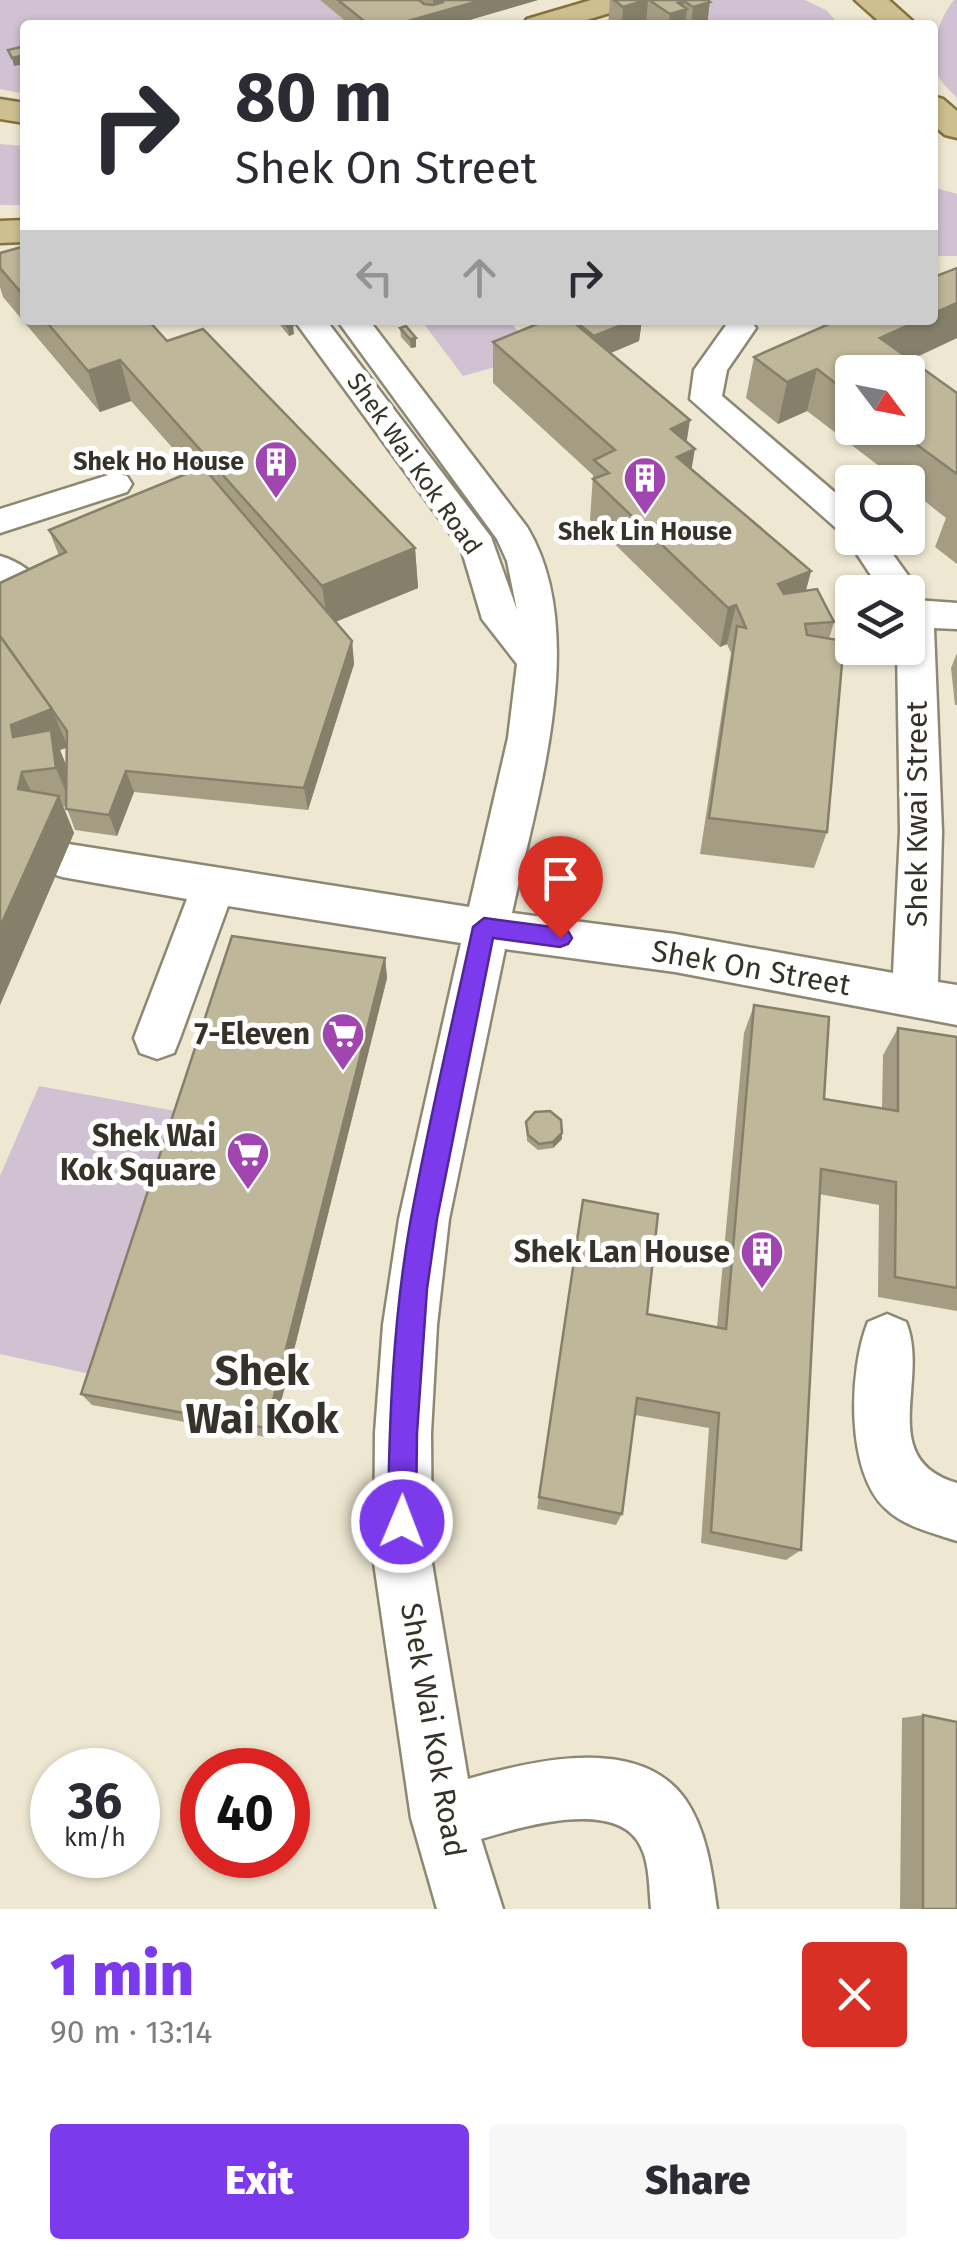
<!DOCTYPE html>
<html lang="en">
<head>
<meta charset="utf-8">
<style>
  :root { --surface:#fff; --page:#f7f7f7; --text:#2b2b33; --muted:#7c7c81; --accent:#7c3aed }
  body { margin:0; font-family:"Fira Sans",sans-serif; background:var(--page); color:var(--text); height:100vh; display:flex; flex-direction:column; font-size:38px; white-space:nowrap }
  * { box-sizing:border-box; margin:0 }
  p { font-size:32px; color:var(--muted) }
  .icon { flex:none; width:55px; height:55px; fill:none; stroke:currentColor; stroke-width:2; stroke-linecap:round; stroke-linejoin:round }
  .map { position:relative; height:1909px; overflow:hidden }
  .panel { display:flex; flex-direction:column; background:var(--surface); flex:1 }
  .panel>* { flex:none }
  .top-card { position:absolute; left:20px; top:20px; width:918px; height:305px; border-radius:10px; box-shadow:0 2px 8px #0004; background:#fff; color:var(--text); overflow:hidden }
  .needle { width:65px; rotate:122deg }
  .tools { position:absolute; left:835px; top:355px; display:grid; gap:20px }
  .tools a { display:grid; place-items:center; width:90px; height:90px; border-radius:10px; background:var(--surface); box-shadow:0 2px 8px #0004; font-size:50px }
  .speed { position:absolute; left:30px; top:1748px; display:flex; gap:20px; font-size:50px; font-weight:700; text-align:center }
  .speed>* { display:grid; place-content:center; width:130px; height:130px; border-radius:50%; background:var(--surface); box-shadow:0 2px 8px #0004; line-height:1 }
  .speed small { font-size:25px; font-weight:400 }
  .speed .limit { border:15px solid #d22; background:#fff; color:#111 }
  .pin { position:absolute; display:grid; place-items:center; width:85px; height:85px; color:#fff; margin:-102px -42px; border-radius:50% 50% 50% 0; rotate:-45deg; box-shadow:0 0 10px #0007 }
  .pin .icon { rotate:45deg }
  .me { position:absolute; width:110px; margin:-55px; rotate:1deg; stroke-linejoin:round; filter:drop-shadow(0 0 8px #0008) }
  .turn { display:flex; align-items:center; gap:35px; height:210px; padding:0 50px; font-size:45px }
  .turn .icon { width:130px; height:130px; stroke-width:2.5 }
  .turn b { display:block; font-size:70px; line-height:85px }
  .lanes { display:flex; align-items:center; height:95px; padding:0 50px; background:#0003; justify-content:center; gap:50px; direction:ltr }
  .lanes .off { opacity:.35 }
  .round { display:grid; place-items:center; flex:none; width:105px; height:105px; border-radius:10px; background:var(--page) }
  .headline { display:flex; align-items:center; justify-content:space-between; height:170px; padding:0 50px }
  h1 { font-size:60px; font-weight:800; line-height:75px; color:var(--accent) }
  .cta { display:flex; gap:20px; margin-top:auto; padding:20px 50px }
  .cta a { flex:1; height:115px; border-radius:10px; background:var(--accent); color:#fff; font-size:40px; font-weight:800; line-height:115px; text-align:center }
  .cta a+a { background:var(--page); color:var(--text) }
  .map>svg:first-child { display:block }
  .green { fill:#d0c2d2 }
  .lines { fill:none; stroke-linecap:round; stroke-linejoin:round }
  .minor-casing { stroke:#8d8773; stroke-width:5 }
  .major-casing { stroke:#82723c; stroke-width:5 }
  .minor { fill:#fff; fill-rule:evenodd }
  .major { fill:#cdbf90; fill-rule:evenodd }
  .wall { fill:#a49d84; fill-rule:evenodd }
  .shaded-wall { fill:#86806b }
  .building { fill:#bfb799; stroke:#86806b; stroke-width:2.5 }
  .route { fill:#7c3aed; stroke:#51269a; stroke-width:2.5 }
  .labels { text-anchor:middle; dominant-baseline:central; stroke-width:10; stroke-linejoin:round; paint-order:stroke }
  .far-poi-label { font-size:25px; font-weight:bold; fill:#35322a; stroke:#fff; text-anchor:end }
  .far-street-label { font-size:25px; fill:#35322a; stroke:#fff }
  .street-label { font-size:30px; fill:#35322a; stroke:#fff }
  .poi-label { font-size:30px; font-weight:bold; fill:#35322a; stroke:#fff; text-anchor:end }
  .near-quarter-label { font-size:42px; font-weight:bold; fill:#35322a; stroke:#fff }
</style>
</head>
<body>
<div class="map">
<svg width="957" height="1909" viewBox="0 0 957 1909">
  <rect width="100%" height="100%" fill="#eee8d2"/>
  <!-- green -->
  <g class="green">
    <path d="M0 0H320L350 25H25V94L0 89Z"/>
    <path d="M677 0H805L826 10 840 25H714Z"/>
    <path d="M954 0H957V98C952 92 944 86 940 79 926 57 938 19 954 0Z"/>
    <path d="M0 144 25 146V205H0Z"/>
    <path d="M932 187 957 194V256H933Z"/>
    <path d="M421 320H509L537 355 463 376Z"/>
    <path d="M39 1086 192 1114 99 1376 0 1354V1176Z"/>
  </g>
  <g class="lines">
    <!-- minor casing -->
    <g class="minor-casing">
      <g id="minor">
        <path d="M294 320H326L491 537 517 610 507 561 497 539 337 320H369L527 527C591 633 536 799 512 913L675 934 893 973 900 832 897 648H908V592H882L845 536 690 399 694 370 729 321H751L756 328 727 370 722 396 852 507V538H881L920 592 915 600 957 603V629L934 628 942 832 938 982 957 985V1025L675 972 505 949 449 1219 437 1325 431 1433 432 1563 468 1779C530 1761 639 1734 685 1799 707 1831 712 1872 717 1909H651C649 1890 650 1865 641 1847 618 1797 521 1827 481 1839L503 1909H437L411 1818 374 1563 375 1433 383 1325 399 1219 461 943 228 906 180 1038 174 1053 157 1059 140 1053 134 1038 187 899 62 877 47 872 41 860 47 848 62 843 469 907 508 738 517 664 482 619 461 548Z"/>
        <path d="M115 473 127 476 132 484 127 492 0 533V509Z"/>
        <path d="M0 556C18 561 37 574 47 590L41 599 28 603 0 588Z"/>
        <path d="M887 1314 906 1322C930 1380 875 1459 957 1483V1541C933 1533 905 1527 886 1509 845 1472 849 1369 868 1322Z"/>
      </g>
    </g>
    <!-- major casing -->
    <g class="major-casing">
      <g id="major">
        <path d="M591 0H638L633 6 570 25H523L527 19Z"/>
        <path d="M855 0H889L917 25H883Z"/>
        <path d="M932 96 943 99 957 111V138L945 135 932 124Z"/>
        <path d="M0 99 25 103V123L0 119Z"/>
        <path d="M25 220V242L0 243V221Z"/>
      </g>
    </g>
    <!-- minor -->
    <use href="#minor" class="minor"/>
    <!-- major -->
    <use href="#major" class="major"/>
  </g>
  <!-- wall -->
  <g class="wall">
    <path d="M320 0H538L452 25H350Z"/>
    <path d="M610 0H710L707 25H608Z"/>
    <path d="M25 246V320H148L167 341 415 548 418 588 335 622 352 641 354 664 308 810 134 792 117 836 75 830 66 806H63L74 833 0 1005V583L59 556 49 530 193 471 131 401 100 412 3 297 0 287V253ZM67 748 66 766 60 750Z"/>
    <path d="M957 268V338L911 360 957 393V564L935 547 946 518 908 488V482H900L807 411 778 424 746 398 754 357 830 323 825 320H932L934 277ZM852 372 908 428H852Z"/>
    <path d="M276 320H289L294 334 289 336Z"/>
    <path d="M527 320H642L639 341 610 353 686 442 691 469 811 571 806 591 834 622 829 639 827 832 814 868 700 854 731 653 727 644 720 647 590 520 593 475 493 383V342L533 325Z"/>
    <path d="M400 328 416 338V347L411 348 401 337Z"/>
    <path d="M957 653V705H955L951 668Z"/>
    <path d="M385 958 387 978 272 1438 92 1405 81 1394Z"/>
    <path d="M754 1005 824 1099 882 1109 883 1055 898 1028 957 1037V1311L878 1297 879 1205 819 1194 801 1550 786 1560 701 1543 709 1428 635 1415 622 1514 616 1525 537 1509 583 1200 647 1314 717 1327 744 1033Z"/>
    <path d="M526 1122 562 1133V1139L553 1148 538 1150 527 1141Z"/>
    <path d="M923 1715 957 1909H900L902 1718Z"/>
  </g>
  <!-- shaded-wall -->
  <g class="shaded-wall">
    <path d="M433 0H538L452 25H394L434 14Z"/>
    <path d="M648 0 646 25H622L623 7Z"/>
    <path d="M688 0H710L707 25H691L693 7Z"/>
    <path d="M684 1 683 10 687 9 685 25H668L670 14 678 3Z"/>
    <path d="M25 55V64L14 66 12 58Z"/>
    <path d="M957 303V338L883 372 880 338 920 320H932V314Z"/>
    <path d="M634 320H642L639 341 592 361 594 336Z"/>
    <path d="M293 325 294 334 289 336 288 327Z"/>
    <path d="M416 338V347L411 348 410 339Z"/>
    <path d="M120 360 131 401 100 412 88 371Z"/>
    <path d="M817 369 807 411 778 424 787 382Z"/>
    <path d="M690 420 685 453 695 449 688 490 671 498V429Z"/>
    <path d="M415 548 418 588 328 625 322 586Z"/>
    <path d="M811 571 800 611 768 623 778 584Z"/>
    <path d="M736 605 727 644 720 647 728 608Z"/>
    <path d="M352 641 354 664 308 810 304 788Z"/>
    <path d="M52 709 68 747 60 750 67 767 71 805 56 768 28 763 30 774 13 737 11 725Z"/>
    <path d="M126 771 134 792 117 836 109 815Z"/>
    <path d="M22 772 39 809 18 789Z"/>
    <path d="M59 796 74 833 0 1005V927Z"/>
    <path d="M385 958 387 978 272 1438 266 1428Z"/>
    <path d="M562 1133V1139L553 1148V1142Z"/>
  </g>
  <!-- building -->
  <g class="building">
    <path d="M338 0H419L424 4 433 5 443 2V0H482L394 25H369Z"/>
    <path d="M614 0H646L623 7Z"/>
    <path d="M649 0H707L710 2 693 7 684 1 678 3 687 9 670 14Z"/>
    <path d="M25 46V55L12 58 8 50Z"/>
    <path d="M25 246V297L0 268V253Z"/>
    <path d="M957 268V303L932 314V276L934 277Z"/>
    <path d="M45 320H148L167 341 203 329 415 548 322 586 120 360 88 371Z"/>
    <path d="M282 320H289L293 325 288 327Z"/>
    <path d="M547 320H571L690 420 671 429 695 449 677 457 811 571 778 584 784 594 817 589 834 622 805 624 807 635 844 641 827 832 709 818 737 626 746 628 736 605 728 608 593 479 609 473 594 460 615 450 493 342Z"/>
    <path d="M587 320H634L594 336 580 325 588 321Z"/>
    <path d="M838 320H920L880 338 957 393V474L894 428H908V372H852V396L817 369 787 382 754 357Z"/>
    <path d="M406 326 416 338 410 339 400 328Z"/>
    <path d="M203 467 352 641 304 788 126 771 109 815 66 809 67 731 0 636V583L66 552 49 530Z"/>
    <path d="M0 636 52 709 11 725 13 737 51 730 56 768 22 772 18 789 59 796 0 927Z"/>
    <path d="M232 936 385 958 266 1428 81 1394Z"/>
    <path d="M754 1005 829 1017 824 1099 898 1111V1028L957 1037V1288L895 1277 896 1182 821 1169 801 1550 711 1532 719 1413 637 1398 622 1514 539 1497 583 1200 658 1214 647 1314 726 1329Z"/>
    <path d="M550 1111 561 1120 562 1133 553 1142 539 1144 528 1135 526 1122 535 1112Z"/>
    <path d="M923 1715 957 1722V1909H923Z"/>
  </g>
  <!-- route -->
  <path class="route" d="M484 918 560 928 568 931 572 938 568 944 560 947 493 938 437 1219 427 1289 417 1433 416 1522 412 1532 402 1537 392 1532 388 1522C389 1421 393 1318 411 1218 429 1121 452 1024 473 927Z"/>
  <!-- icons -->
  <defs>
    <g id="building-pin" transform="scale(2.25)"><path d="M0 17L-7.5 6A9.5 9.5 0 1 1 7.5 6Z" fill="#a146b0" stroke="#fff"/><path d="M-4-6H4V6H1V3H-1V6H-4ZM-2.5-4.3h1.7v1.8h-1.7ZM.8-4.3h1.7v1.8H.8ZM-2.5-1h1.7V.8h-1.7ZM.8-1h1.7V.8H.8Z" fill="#fff"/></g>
    <g id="supermarket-pin" transform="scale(2.25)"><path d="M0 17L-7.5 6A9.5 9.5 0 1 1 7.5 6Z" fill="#a146b0" stroke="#fff"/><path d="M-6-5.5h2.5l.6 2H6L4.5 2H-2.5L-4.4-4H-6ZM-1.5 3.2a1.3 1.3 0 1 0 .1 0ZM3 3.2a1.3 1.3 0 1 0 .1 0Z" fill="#fff"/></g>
  </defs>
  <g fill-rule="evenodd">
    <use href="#building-pin" x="276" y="462"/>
    <use href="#building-pin" x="645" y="478"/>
    <use href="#supermarket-pin" x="343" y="1034"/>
    <use href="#supermarket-pin" x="248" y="1153"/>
    <use href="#building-pin" x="762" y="1252"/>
  </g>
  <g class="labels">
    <!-- far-poi labels -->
    <g class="far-poi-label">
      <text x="244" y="462">Shek Ho House</text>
      <text x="645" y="532" text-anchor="middle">Shek Lin House</text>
    </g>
    <!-- far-street labels -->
    <g class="far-street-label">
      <text transform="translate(414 464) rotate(55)">Shek Wai Kok Road</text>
    </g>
    <!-- street labels -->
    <g class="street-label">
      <text transform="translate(917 814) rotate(-90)">Shek Kwai Street</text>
      <text transform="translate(751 968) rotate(10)">Shek On Street</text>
      <text transform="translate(433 1730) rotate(80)">Shek Wai Kok Road</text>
    </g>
    <!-- poi labels -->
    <g class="poi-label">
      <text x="310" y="1034">7-Eleven</text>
      <text x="216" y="1136">Shek Wai<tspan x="216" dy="34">Kok Square</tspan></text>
      <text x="730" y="1252">Shek Lan House</text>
    </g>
    <!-- near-quarter labels -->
    <g class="near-quarter-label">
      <text x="262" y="1371">Shek<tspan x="262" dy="48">Wai Kok</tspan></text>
    </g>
  </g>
</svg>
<div class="tools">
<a><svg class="needle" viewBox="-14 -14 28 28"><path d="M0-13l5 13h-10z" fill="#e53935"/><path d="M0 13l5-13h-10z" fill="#7c7c81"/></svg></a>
<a><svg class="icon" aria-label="search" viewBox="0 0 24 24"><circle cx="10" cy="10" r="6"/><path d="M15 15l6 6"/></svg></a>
<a><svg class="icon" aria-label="layers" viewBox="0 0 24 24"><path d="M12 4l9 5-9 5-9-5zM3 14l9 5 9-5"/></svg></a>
</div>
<div class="speed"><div>36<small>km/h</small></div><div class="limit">40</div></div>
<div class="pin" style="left:560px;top:938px;background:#d93025"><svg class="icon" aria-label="arrive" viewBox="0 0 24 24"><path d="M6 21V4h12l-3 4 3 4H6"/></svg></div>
<svg class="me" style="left:402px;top:1522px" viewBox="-20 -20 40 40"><circle r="17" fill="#7c3aed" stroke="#fff" stroke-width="3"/><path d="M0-11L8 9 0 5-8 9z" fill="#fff"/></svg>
<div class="top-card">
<div class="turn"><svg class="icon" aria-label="right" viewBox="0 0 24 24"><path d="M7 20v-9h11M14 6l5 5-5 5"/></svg><div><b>80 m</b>Shek On Street</div></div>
<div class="lanes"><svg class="icon off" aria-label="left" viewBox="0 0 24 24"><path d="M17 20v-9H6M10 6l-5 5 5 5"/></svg><svg class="icon off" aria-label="ahead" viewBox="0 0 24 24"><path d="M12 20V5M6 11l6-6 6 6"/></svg><svg class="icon" aria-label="right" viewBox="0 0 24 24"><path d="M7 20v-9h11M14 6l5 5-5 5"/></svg></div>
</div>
</div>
<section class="panel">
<div class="headline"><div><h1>1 min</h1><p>90 m · 13:14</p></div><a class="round" style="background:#d93025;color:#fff"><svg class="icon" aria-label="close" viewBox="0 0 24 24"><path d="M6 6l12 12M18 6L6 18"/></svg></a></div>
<div class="cta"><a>Exit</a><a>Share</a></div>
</section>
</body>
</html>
